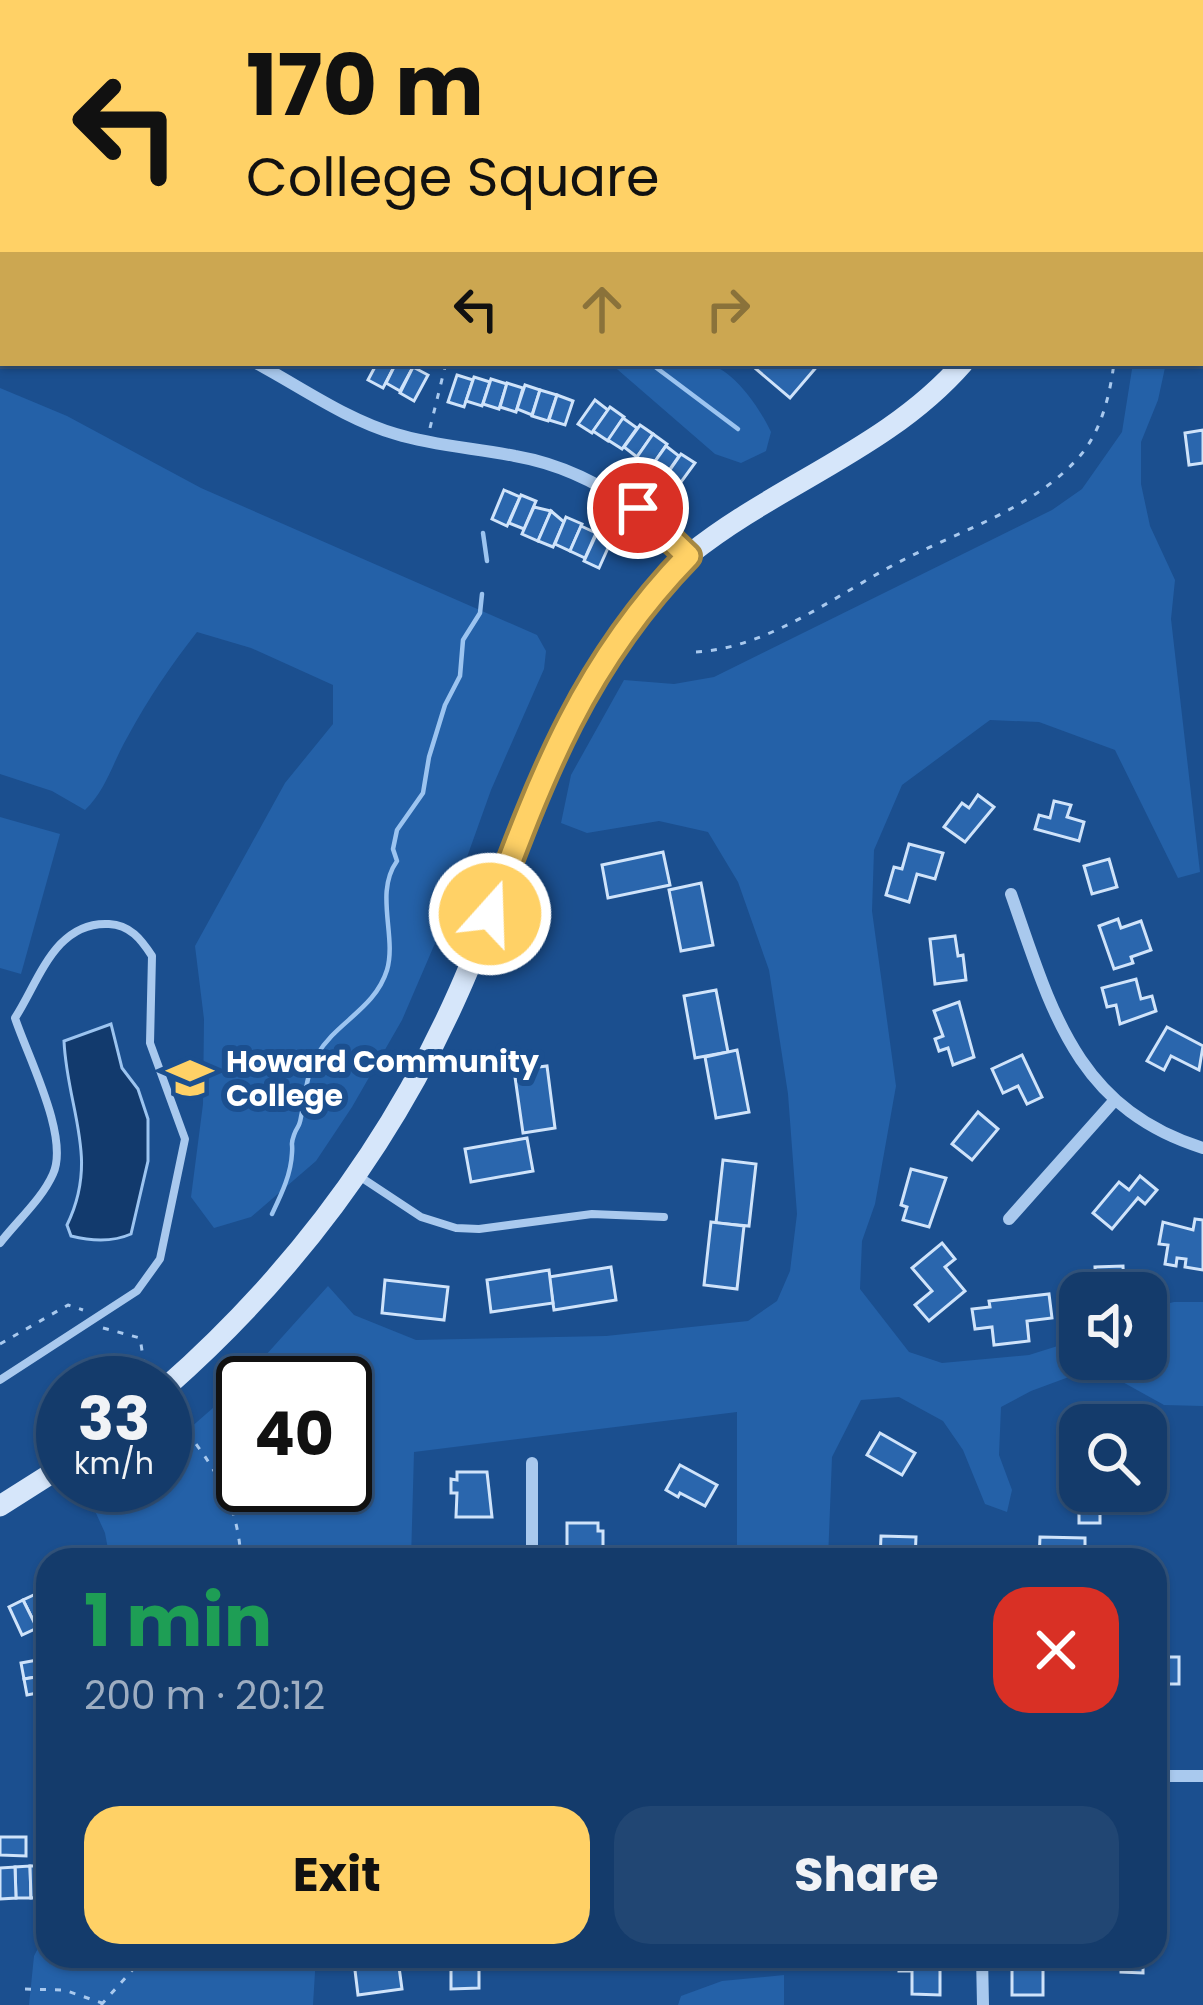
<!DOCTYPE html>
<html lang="en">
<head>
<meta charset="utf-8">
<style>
  :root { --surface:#143b6b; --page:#214673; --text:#f1f3f6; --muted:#9dadc1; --line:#33557e; --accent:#ffd166 }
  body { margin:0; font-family:Poppins,sans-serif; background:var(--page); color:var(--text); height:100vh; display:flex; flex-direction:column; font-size:45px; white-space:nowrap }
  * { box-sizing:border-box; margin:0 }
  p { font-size:39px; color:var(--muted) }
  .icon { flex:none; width:66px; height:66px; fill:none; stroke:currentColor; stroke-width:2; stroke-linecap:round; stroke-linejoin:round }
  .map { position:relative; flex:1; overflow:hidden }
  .drawer { position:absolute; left:36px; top:1548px; width:1131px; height:420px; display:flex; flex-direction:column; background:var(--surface); border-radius:36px; box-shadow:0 3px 9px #0004,0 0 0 3px var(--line) }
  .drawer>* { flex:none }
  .top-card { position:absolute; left:0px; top:0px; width:1203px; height:366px; box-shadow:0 3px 9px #0004,0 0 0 3px var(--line); background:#ffd166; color:#111; overflow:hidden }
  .controls { position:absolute; left:1059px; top:1272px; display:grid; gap:24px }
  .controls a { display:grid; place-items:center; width:108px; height:108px; border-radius:24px; background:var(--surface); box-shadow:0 3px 9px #0004,0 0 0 3px var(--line); font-size:60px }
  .speed { position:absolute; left:36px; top:1356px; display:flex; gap:24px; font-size:60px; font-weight:700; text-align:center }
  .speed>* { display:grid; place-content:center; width:156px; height:156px; border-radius:50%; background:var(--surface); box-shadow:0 3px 9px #0004,0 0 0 3px var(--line); line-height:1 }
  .speed small { font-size:30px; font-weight:400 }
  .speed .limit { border:6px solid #111; border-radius:18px; background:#fff; color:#111 }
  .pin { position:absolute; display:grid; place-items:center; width:102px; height:102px; color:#fff; margin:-51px; border:6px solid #fff; border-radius:50%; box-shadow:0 3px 12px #0007 }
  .me { position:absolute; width:132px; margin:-66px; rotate:20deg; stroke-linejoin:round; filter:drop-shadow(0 0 9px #0008) }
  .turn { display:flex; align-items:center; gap:42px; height:252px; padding:0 48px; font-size:54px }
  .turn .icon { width:156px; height:156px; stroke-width:2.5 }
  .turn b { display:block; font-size:84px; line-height:102px }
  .lanes { display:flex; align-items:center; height:114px; padding:0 48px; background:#0003; justify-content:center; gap:60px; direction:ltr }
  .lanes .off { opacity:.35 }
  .round { display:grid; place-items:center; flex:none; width:126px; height:126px; border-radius:36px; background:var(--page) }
  .headline { display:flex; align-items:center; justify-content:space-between; height:204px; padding:0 48px }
  h1 { font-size:72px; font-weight:700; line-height:90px; color:#1e9e55 }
  .cta { display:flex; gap:24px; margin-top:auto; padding:24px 48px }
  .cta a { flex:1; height:138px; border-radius:36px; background:var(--accent); color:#111; font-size:48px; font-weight:700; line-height:138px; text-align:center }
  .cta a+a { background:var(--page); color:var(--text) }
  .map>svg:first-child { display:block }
  .green { fill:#2461a8; fill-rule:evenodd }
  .water { fill:#123a6d; stroke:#9cc4f0; stroke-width:3 }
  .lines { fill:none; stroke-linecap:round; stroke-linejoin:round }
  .stream { stroke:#9cc4f0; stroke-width:4.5 }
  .building { fill:#2a66ad; stroke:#cfe3fa; stroke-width:3 }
  .path { stroke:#a9c9ee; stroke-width:3; stroke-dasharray:6 9; stroke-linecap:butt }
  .lane { stroke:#a9c9ee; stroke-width:8 }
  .street { stroke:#a9c9ee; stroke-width:12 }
  .secondary { stroke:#d6e6fa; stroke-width:21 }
  .route-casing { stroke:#a68842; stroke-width:30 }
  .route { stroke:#ffd166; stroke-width:21 }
  .labels { text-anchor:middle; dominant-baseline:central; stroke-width:12; stroke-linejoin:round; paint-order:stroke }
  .poi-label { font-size:30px; font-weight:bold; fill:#fff; stroke:#1b4f8f; text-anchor:start }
</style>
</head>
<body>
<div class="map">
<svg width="1203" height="2005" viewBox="0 0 1203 2005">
  <rect width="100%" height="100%" fill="#1b4f8f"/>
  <!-- green -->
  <g class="green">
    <path d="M610 363C634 363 686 357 707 363 735 371 759 407 771 432L766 451 741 463 715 454Z"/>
    <path d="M1133 363H1166L1158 400 1141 442V484L1150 526 1175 580 1171 619 1200 872 1178 878 1115 750 1039 722 990 720 902 785 874 850 872 911 896 1086 875 1204 862 1241 860 1289 909 1352 942 1363 1029 1355 1080 1339V1359H1146V1309L1174 1302H1203V1406L1164 1405 1119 1380 1077 1374 1031 1391 1001 1407 999 1455 1012 1490 1007 1512 985 1504 963 1450 943 1421 899 1397 861 1400 832 1457 828 1560H737V1412L414 1452 411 1560H110L105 1533 90 1500 112 1485H165V1450L238 1386 328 1286 354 1315 416 1340 606 1336 748 1321 777 1301 790 1271 797 1214 788 1094 769 970 738 882 708 832 659 821 587 833 561 823 571 775 624 680 674 684 714 677 1052 510 1082 489 1122 432ZM243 1383H345V1485H243Z"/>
    <path d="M0 388 67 416 201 488 537 635 546 651 544 669 491 790 442 927 402 1020 352 1107 316 1161 251 1217 214 1228 191 1197 203 1104 204 1019 195 946 285 783 333 724V685L251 648 197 632C171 665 148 699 128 736 113 761 107 789 85 810L52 791 0 774Z"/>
    <path d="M0 817 60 834 21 974 0 968Z"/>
    <path d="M48 1929V1956H316L313 2005H29L34 1956Z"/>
    <path d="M784 1975V2005H678L681 1996 722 1981Z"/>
  </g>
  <!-- water -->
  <path class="water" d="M111 1024 122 1068 138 1089 148 1119V1161L131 1234C113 1242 91 1241 71 1236L67 1225C100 1158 67 1109 64 1041Z"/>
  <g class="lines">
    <!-- stream -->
    <g class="stream">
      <path d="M309 0 312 3"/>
      <path d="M112 3 116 0"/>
      <path d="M0 159 3 156"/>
      <path d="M650 363 738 429"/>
      <path d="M483 533 487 561"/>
      <path d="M272 1214C281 1195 291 1175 292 1153 293 1141 290 1146 294 1135 298 1124 299 1129 301 1117 306 1095 305 1078 317 1055 336 1022 375 1009 387 970 397 936 374 893 397 861L393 849 397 830 423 793 429 757 445 705 460 676 463 640 480 613 482 594"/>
    </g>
  </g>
  <!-- building -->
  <g class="building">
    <path d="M377 363H396L383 388 368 380Z"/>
    <path d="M396 363 413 367 400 391 386 383Z"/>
    <path d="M749 363H818L819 364 790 398Z"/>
    <path d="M413 367 428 375 414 401 400 393Z"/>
    <path d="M457 375 473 380 464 407 448 402Z"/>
    <path d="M474 377 490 382 482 406 466 401Z"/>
    <path d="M491 379 507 384 499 409 483 404Z"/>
    <path d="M507 383 523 388 516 412 500 407Z"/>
    <path d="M525 385 540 390 532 415 517 409Z"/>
    <path d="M540 390 557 395 548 421 532 416Z"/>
    <path d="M557 395 573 401 565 425 549 420Z"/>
    <path d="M595 400 608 410 592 433 578 424Z"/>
    <path d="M610 407 624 417 608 441 593 431Z"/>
    <path d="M623 418 637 428 622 449 608 440Z"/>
    <path d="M640 425 653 434 637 457 624 447Z"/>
    <path d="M1203 430V463L1189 465 1185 433Z"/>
    <path d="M653 434 667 444 651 467 637 457Z"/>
    <path d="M666 446 679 456 663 479 649 470Z"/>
    <path d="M681 454 695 463 676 489 665 477Z"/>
    <path d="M504 490 520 497 507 526 492 519Z"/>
    <path d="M521 495 536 501 524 529 509 523Z"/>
    <path d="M534 507 551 511 538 541 522 534Z"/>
    <path d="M551 511 564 522 553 547 538 541Z"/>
    <path d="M566 517 582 524 570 551 555 544Z"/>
    <path d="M581 526 596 533 585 558 570 551Z"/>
    <path d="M596 535 612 539 599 568 584 561Z"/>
    <path d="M978 795 994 807 965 842 944 827 962 803 969 808Z"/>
    <path d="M1054 801 1071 805 1067 817 1084 822 1079 841 1035 829 1039 815 1050 818Z"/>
    <path d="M909 844 943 853 935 879 917 874 909 902 886 895 894 867 902 869Z"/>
    <path d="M663 852 670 885 608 898 602 865Z"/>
    <path d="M1109 859 1117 887 1092 894 1084 866Z"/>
    <path d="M701 883 713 945 681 951 669 890Z"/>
    <path d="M1118 919 1121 928 1141 921 1151 950 1131 957 1133 963 1114 969 1099 926Z"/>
    <path d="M955 936 958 956 963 955 966 980 935 984 930 939Z"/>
    <path d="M1136 979 1141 999 1152 996 1156 1011 1120 1024 1116 1005 1107 1007 1102 988Z"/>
    <path d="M716 990 728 1052 695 1058 684 996Z"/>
    <path d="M959 1002 974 1057 953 1065 948 1048 939 1051 935 1039 943 1036 934 1011Z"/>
    <path d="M1167 1027 1203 1046 1199 1070 1171 1056 1164 1070 1147 1061Z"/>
    <path d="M737 1050 749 1112 716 1118 705 1057Z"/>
    <path d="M1022 1055 1042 1097 1027 1104 1018 1086 1003 1093 992 1069Z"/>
    <path d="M547 1066 555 1128 523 1133 514 1070Z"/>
    <path d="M978 1112 998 1129 972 1160 952 1144Z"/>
    <path d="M527 1138 533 1171 471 1182 465 1149Z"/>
    <path d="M723 1160 756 1164 749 1226 716 1223Z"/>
    <path d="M911 1169 946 1178 929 1227 903 1220 907 1207 901 1205Z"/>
    <path d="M1140 1176 1157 1190 1145 1204 1138 1198 1112 1229 1093 1213 1119 1182 1129 1190Z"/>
    <path d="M1195 1219 1203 1220V1270L1185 1267 1186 1259 1177 1258 1176 1266 1165 1264 1168 1245 1159 1244 1163 1222 1193 1230Z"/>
    <path d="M711 1222 744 1226 737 1289 704 1285Z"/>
    <path d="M942 1243 955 1259 945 1267 965 1291 929 1321 915 1305 932 1291 912 1268Z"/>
    <path d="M1123 1266 1124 1293H1096L1095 1267Z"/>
    <path d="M611 1267 616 1300 554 1310 549 1277Z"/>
    <path d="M549 1270 553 1303 491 1312 487 1280Z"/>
    <path d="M385 1280 448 1287 444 1320 382 1313Z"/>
    <path d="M1049 1294 1052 1318 1027 1321 1029 1341 994 1345 992 1327 975 1329 972 1309 990 1307 989 1301Z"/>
    <path d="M880 1433 915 1453 902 1475 867 1455Z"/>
    <path d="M680 1465 717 1485 705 1506 680 1493 678 1497 666 1490Z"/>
    <path d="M457 1472H487L492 1517H456L457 1493H451V1479L457 1480Z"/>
    <rect x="1079" y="1500" width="21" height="23"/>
    <path d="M567 1523H598V1531H603V1560H562V1552H567Z"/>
    <path d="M881 1536 916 1537 915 1560H880Z"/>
    <path d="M1040 1537 1085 1538V1555H1093V1560H1039Z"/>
    <path d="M38 1593 48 1622 37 1628 23 1600Z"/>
    <path d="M23 1600 37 1628 22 1635 9 1607Z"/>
    <rect x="1155" y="1657" width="24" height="27"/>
    <path d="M48 1658V1675L24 1679 21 1663Z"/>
    <path d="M48 1675V1691L27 1695 24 1679Z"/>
    <path d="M0 1837H26V1856L0 1855Z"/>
    <path d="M30 1866 31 1898H16L15 1867Z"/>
    <path d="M30 1866H46L47 1897 31 1898Z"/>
    <path d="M15 1867 16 1898 0 1899V1868Z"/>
    <path d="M899 1956H947V1969H940V1995L912 1994V1971H899Z"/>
    <rect x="1012" y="1956" width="31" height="39"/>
    <path d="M1121 1956H1143V1973L1121 1972Z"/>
    <path d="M388 1958 389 1968 399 1967 402 1989 358 1995 354 1962Z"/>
    <path d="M479 1964V1988L451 1989V1965Z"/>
  </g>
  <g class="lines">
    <!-- path -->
    <g class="path">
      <path d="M1184 3 1185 0"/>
      <path d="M430 428 446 363"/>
      <path d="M696 652C771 648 841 591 905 559 964 529 1034 508 1079 457 1101 432 1110 395 1114 363"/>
      <path d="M103 1328 140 1338 144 1363 152 1377"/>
      <path d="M0 1344 68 1305 83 1310"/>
      <path d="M168 1409C208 1457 238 1496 241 1560"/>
      <path d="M25 1989 64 1990 102 2003"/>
      <path d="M101 2005 145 1956"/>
    </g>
    <!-- lane -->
    <g class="lane">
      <path d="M784 0 785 3"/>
      <path d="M965 0 969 3"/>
      <path d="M636 3 639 0"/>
      <path d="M840 3 843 0"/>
      <path d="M880 3 881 0"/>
      <path d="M359 1176 421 1217 456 1228 479 1229 592 1214 664 1217"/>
      <path d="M0 1243C17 1221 42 1199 53 1174 70 1137 27 1055 15 1018 39 981 55 921 109 924 130 925 141 939 152 956L150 1043 185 1139 160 1259 137 1291 0 1380"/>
    </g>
    <!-- street -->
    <g class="street">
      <path d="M256 363C301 387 347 420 396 434 435 446 475 448 515 456 584 468 640 506 688 556"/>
      <path d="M1011 894C1051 1008 1075 1108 1203 1148"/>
      <path d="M1009 1219 1114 1101"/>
      <path d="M532 1463V1560"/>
      <path d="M1155 1776H1203"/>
      <path d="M982 1956 983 2005"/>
    </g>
    <!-- secondary -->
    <g class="secondary">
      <path d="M1092 0V3"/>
      <path d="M165 1388C291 1277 391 1145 459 991 512 873 542 743 618 636 639 607 662 577 690 554 777 484 888 449 963 363"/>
      <path d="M0 1506 63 1466"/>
    </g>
  </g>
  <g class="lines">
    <!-- route casing -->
    <g class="route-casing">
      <path id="route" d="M490 914C542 775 583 664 688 556L638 508"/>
    </g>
    <!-- route -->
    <use href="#route" class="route"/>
  </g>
  <!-- icons -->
  <defs>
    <g id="university-bare" transform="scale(3.6)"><path d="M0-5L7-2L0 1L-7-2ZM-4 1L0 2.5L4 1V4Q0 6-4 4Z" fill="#ffd166" stroke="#1b4f8f" stroke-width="2.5" paint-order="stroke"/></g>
  </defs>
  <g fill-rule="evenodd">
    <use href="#university-bare" x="190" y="1078"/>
  </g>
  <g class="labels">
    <!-- poi labels -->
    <g class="poi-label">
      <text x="226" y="1061">Howard Community<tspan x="226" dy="34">College</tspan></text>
    </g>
  </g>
</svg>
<div class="controls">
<a><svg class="icon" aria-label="sound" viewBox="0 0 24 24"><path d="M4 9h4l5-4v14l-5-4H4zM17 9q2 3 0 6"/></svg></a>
<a><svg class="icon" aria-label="search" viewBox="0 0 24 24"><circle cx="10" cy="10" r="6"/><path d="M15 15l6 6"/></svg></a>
</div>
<div class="speed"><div>33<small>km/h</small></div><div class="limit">40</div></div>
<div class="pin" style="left:638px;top:508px;background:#d93025"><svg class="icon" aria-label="arrive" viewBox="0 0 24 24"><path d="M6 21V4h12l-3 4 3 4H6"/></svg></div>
<svg class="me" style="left:490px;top:914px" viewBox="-20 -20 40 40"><circle r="17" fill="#ffd166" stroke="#fff" stroke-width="3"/><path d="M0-11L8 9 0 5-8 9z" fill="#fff"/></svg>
<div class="top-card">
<div class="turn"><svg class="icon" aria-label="left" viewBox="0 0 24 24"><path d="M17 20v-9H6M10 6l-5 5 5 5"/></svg><div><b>170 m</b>College Square</div></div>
<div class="lanes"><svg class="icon" aria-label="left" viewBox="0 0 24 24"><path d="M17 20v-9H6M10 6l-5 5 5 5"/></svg><svg class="icon off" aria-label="ahead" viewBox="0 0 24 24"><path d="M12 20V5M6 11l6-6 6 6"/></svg><svg class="icon off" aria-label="right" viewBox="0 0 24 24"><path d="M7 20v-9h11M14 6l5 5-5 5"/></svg></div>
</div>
<section class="drawer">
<div class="headline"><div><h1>1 min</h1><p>200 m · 20:12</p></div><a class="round" style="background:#d93025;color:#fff"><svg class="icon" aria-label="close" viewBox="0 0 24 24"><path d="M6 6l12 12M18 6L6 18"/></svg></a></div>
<div class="cta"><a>Exit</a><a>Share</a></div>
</section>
</div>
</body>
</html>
